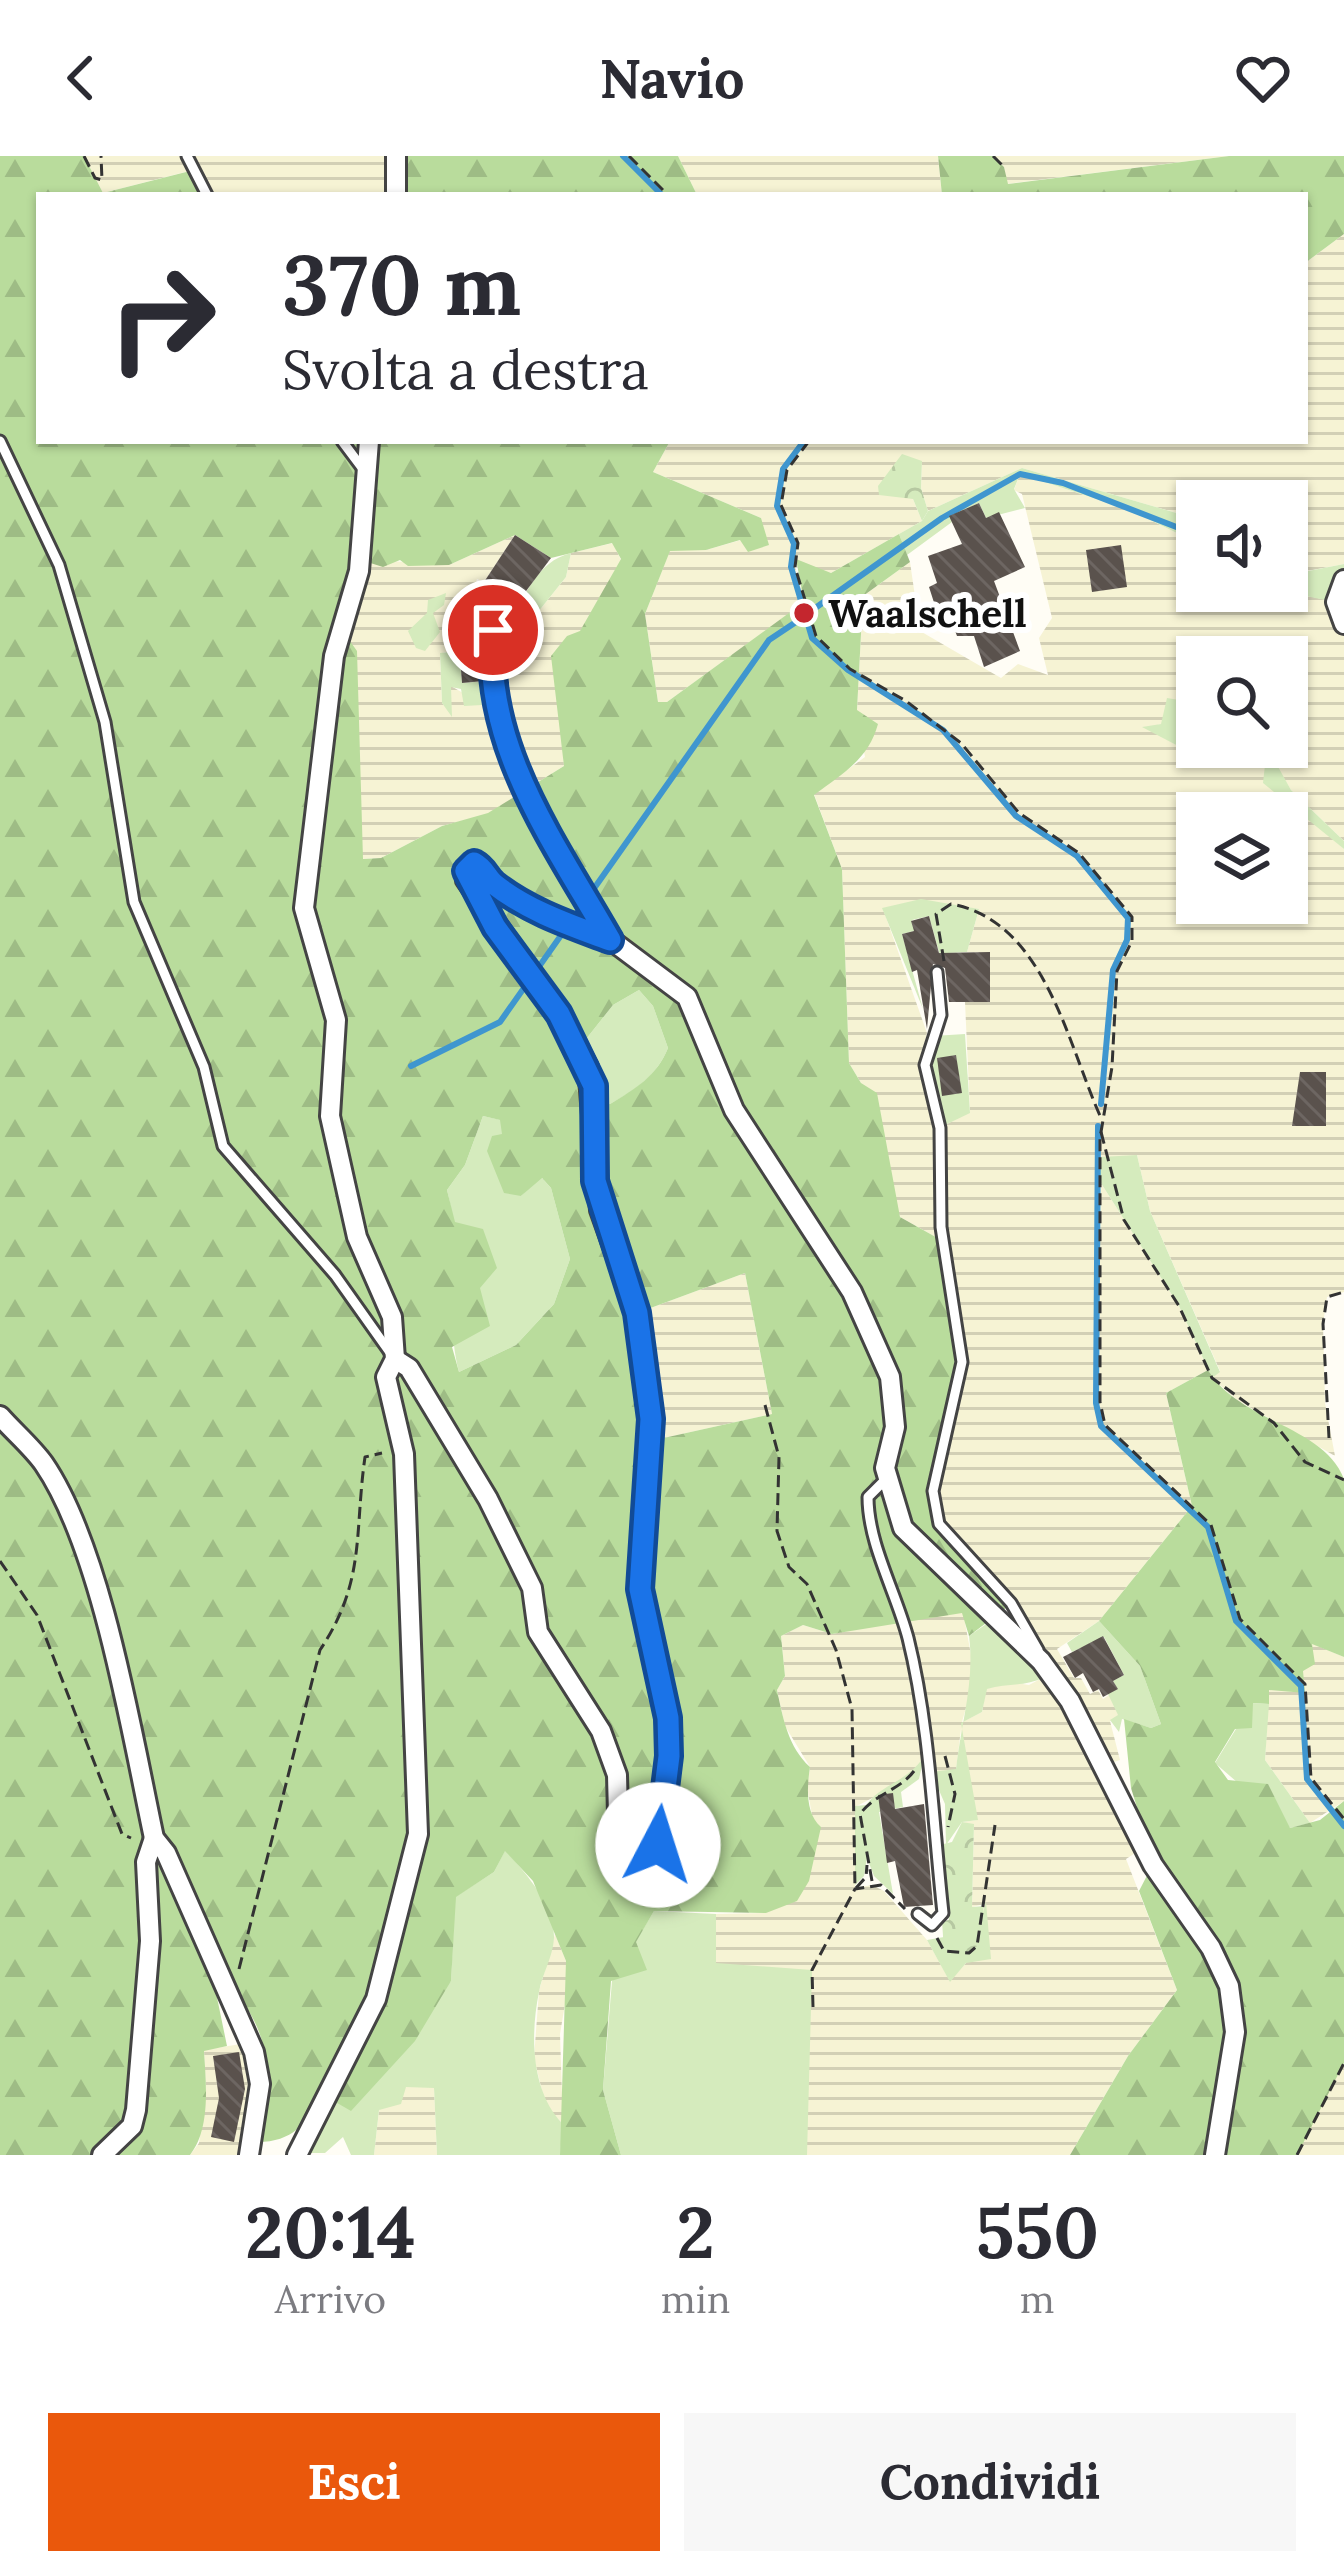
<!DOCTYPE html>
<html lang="it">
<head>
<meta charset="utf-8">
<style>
  :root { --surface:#fff; --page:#f7f7f7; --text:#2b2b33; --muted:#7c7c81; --accent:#ea580c }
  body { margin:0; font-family:Lora,serif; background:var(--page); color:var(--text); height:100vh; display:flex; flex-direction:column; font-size:45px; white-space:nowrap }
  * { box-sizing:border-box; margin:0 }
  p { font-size:39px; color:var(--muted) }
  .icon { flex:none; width:66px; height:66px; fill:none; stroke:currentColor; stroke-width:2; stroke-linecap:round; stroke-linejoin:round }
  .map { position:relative; height:1999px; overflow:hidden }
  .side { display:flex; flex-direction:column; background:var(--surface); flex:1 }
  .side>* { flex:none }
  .guide { position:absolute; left:36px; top:36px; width:1272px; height:252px; border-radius:0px; box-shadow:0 3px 9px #0004; background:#fff; color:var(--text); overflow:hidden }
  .controls { position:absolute; left:1176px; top:324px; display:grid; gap:24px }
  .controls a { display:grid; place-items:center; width:132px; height:132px; border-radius:0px; background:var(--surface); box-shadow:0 3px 9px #0004; font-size:60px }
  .pin { position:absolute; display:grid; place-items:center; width:102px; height:102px; color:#fff; margin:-51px; border:6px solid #fff; border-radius:50%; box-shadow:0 3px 12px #0007 }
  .me { position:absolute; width:132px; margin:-66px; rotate:5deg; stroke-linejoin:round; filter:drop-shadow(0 0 9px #0008) }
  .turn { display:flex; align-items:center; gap:42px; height:252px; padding:0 48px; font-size:54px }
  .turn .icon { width:156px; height:156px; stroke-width:2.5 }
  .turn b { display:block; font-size:84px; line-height:102px }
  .eta { display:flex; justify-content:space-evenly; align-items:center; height:204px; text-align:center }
  .eta b { font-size:72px; font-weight:800; line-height:84px }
  .button { display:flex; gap:24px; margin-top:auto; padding:24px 48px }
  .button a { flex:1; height:138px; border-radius:0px; background:var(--accent); color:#fff; font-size:48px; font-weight:800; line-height:138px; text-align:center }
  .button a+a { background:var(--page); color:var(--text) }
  header { display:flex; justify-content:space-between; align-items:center; height:156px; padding:0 48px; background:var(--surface); font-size:54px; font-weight:800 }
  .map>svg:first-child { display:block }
  .farmland { fill:url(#farmland-rules); fill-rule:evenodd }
  .grass { fill:#d5ebbd }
  .forest { fill:url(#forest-firs); fill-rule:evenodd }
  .park { fill:url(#park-crowns) }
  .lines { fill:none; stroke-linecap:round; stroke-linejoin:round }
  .stream { stroke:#3f96cf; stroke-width:6 }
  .building { fill:url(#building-back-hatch) }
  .service-casing { stroke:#444; stroke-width:15 }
  .minor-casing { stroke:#444; stroke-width:24 }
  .path { stroke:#333; stroke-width:3; stroke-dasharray:12 6; stroke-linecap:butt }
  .service { stroke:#fff; stroke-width:9 }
  .minor { stroke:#fff; stroke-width:18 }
  .route-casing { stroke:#114b97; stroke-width:30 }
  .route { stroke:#1a73e8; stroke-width:21 }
  .poi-dot { fill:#c4262e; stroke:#fff; stroke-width:4.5 }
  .labels { text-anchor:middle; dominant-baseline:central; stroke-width:12; stroke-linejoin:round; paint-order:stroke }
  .poi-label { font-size:39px; font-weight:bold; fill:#111; stroke:#fff; text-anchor:start }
</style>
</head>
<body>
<header><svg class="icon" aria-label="back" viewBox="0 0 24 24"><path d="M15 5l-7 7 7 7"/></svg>Navio<svg class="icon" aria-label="heart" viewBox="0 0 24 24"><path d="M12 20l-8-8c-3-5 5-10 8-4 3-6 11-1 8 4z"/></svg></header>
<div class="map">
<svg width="1344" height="1999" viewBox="0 0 1344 1999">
  <defs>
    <pattern id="farmland-rules" width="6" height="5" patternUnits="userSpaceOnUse" patternTransform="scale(3)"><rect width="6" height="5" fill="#f6f3d4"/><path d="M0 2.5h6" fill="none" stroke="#d2cfb5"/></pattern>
    <pattern id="forest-firs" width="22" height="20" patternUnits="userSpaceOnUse" patternTransform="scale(3)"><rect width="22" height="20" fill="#b9dc9c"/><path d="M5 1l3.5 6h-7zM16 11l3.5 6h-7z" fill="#9ebc85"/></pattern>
    <pattern id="park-crowns" width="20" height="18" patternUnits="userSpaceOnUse" patternTransform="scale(3)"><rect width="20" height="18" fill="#d5ebbd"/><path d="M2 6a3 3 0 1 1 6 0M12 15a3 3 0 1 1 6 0" fill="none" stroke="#b6c8a1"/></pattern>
    <pattern id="building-back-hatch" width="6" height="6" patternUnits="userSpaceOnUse" patternTransform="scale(3)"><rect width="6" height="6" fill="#5a524d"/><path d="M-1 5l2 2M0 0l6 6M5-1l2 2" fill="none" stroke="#6d6662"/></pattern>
  </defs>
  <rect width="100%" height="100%" fill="#fffdf5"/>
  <!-- farmland -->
  <g class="farmland">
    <path d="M84 0H396V39H205L189 15 103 37Z"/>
    <path d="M678 0H938L942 39H697Z"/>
    <path d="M993 0H1229L1007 28 1004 11Z"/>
    <path d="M1344 78V408L1302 416 1287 406V345H1197V363L1022 312 928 355 921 332 922 305 913 343 922 365 831 417 795 411 805 446 667 546H658L645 458 670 394H706L741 384 761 362 653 316 670 285H1305V107Z"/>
    <path d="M1020 318 1130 354 1197 387V435H1273L1288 446 1290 436 1336 446 1344 468V685L1291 634 1267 594V623L1344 693V1136L1327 1141 1323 1168 1325 1247 1335 1300 1237 1244 1212 1222 1220 1215 1150 1055 1137 999 1099 1024 1179 1150 1208 1214 1166 1237 1192 1350 1099 1465 1057 1493 1074 1522H1081L1090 1538 1098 1534 1103 1543 1109 1539 1119 1560 1110 1565 1120 1604 1108 1608 1095 1573 1025 1461 942 1369 935 1352 946 1079 943 970 970 956 965 846 990 845V797L967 796 979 753 937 747 883 753 927 877 920 905 938 976 941 1084 900 1061 861 927 849 907 842 713 814 638 865 601 857 554 863 440 910 406 920 475 1001 522 1018 508 1048 519 1039 482 1052 462 1022 338 1014 334ZM1197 501H1287V591H1197V569L1180 591 1147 572 1161 568 1185 545 1197 559ZM1197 657H1287V747H1197Z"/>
    <path d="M515 379 484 426 477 423 470 445 479 449 489 471 486 482 440 498 442 547 451 557V530L482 548 480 541 496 538 492 487 514 486 566 421 571 397 613 387 621 404 580 476 561 562 564 610 488 658 442 670 381 702 362 703 357 528 340 471 361 403 449 409Z"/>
    <path d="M745 1117 772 1258 650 1285 637 1157Z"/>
    <path d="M963 1456 975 1520 962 1566 982 1556 986 1533 1009 1526 1029 1529 1044 1521 1073 1557 1140 1694 1126 1703 1177 1834 1128 1900 1070 1999H807V1959L715 1807 716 1758 766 1757 813 1665 807 1631 810 1611 785 1570 777 1534 785 1520 781 1480 803 1469 832 1478 897 1465 912 1521 922 1605 907 1624 855 1651V1732L872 1729 884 1735 927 1784 950 1825 966 1807 985 1748 972 1751 974 1669 962 1666 977 1664 961 1573 956 1614 929 1617 907 1464Z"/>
    <path d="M1311 1487 1344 1501V1645L1310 1667 1265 1604 1269 1534 1303 1515Z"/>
    <path d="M555 1778 566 1805 567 1836 560 1878 563 1968 546 1951 534 1902 539 1835Z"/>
    <path d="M265 1884 267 1929 244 1999H190L199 1987 206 1933 204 1894Z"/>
    <path d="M1344 1907V1999H1297L1302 1985Z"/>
    <path d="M405 1931H434L437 1999H374L379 1954Z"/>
  </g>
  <!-- grass -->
  <g class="grass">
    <path d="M1022 312 1197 363V387L1130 354 1020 318 1014 333 1025 352 986 362 979 347 950 360 952 366 907 399 899 378 922 365 928 355Z"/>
    <path d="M571 397 566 421 514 486 492 487 496 538 481 541 482 549 464 550 461 533 451 531 452 561 442 547 440 497 459 495 462 527 485 525 483 487 491 486 492 474C528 453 528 408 571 397Z"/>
    <path d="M1287 406 1303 416 1344 408V468L1335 446 1291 437 1288 447 1273 435H1287Z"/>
    <path d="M446 437 444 449 433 457 440 476 425 495 416 492 408 475 427 457 428 444Z"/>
    <path d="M1167 542 1185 545 1197 559V569L1180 591 1142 571 1161 568Z"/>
    <path d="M1267 591 1291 634 1344 685V693L1263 627Z"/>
    <path d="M921 743 979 753 967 796 948 797 942 807 929 760 912 764 914 775 902 778 923 853 882 752Z"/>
    <path d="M639 834 653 850 668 892C657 920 635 934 610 948L601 946 579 892 613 849Z"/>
    <path d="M965 878 970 957 943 970 928 917 933 880Z"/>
    <path d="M483 960 501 964 521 1040 541 1021 551 1032 570 1103 554 1148 516 1189 459 1216C443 1156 463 1094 447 1034L465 1009Z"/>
    <path d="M1137 999 1150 1055 1220 1216 1212 1222 1179 1150 1099 1024 1101 1001Z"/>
    <path d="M992 1464 1044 1521C1026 1531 1007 1527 987 1533L982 1556 961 1567 978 1664 962 1666 946 1689 945 1648 931 1616 956 1613C961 1567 975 1526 969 1480Z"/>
    <path d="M1099 1465 1140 1510 1161 1568 1151 1572 1122 1563 1119 1576 1110 1564 1118 1559 1108 1538 1117 1533 1113 1525 1124 1519 1104 1481 1072 1496 1067 1487Z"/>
    <path d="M1252 1547 1269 1548 1265 1604 1310 1667 1290 1672 1215 1607Z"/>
    <path d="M924 1601 919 1623 901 1636 903 1651 879 1656 893 1738 874 1720 867 1702 864 1720 855 1729V1650L866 1649C883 1627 904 1628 924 1601Z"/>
    <path d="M505 1694C525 1716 555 1750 554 1782 553 1801 542 1818 539 1836 530 1879 531 1936 563 1968L560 1999H437L434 1932 406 1931 401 1948 379 1954 374 1999H351L343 1981 325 1997H310L314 1959 451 1825 455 1741 494 1716Z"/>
    <path d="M986 1746 991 1803 966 1807 950 1826 927 1784 944 1781V1795L979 1771Z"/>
    <path d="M654 1755 716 1758V1807L812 1814 807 1999H621L603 1934 612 1825Z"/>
  </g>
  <!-- forest -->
  <g class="forest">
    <path d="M0 0H84L103 37 190 15 205 39H39V285H670L653 316 761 362 769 389 748 396 740 384 706 394 670 395 645 458 658 546H667L804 446 796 403 831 417 899 378 910 406 863 440 857 554 878 568C868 604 843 617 814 639L842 713 849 907 861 927 877 937 900 1061 941 1084 960 1197 936 1308 938 1369 1007 1451 969 1480 962 1457 832 1478 803 1469 781 1480 785 1520 777 1534C783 1562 788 1591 810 1611 807 1631 805 1657 821 1671L809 1725 797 1745 766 1757 654 1755 636 1786 647 1814 611 1825 603 1934 621 1999H560L566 1805 533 1725 505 1695 494 1716 456 1741 451 1825 415 1885 351 1955 325 1940C305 1968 292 1987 255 1986 271 1907 275 1885 224 1819L213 1822 227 1890 204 1895C206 1927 211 1973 190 1999H0ZM515 379 551 402 612 387 621 403 580 475 567 480 551 500 564 610 488 657 442 670 381 702 363 703 357 495 340 471 361 404 383 411 400 404 408 410 449 409ZM639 834 653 850 668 892C657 920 635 933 610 948L601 946 579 892 613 849ZM483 960 500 964 502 978 492 980 487 995 504 1037 521 1040 542 1022 551 1032 570 1103 554 1148 516 1189 459 1216 452 1191 490 1170 480 1132 497 1112 483 1073 455 1066 447 1034 465 1009ZM745 1117 772 1258 650 1285 637 1157Z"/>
    <path d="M396 0H678L697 39H396Z"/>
    <path d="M938 0H993L1004 11 1008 28 1229 0H1344V78L1305 107V39H942Z"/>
    <path d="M1208 1214C1239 1266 1323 1269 1344 1323V1501L1312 1488 1315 1508 1303 1515 1305 1537 1269 1534V1548L1253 1547 1252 1572 1235 1573 1215 1606 1228 1624 1268 1628 1290 1672 1320 1664 1344 1645V1907L1297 1999H1070L1128 1900 1177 1834 1139 1735 1154 1706 1131 1632 1124 1563 1151 1572 1161 1568 1140 1510 1099 1465 1192 1350 1166 1237Z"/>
  </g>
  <!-- park -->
  <g class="park">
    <path d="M902 298 922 305 921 332 928 355 922 365 913 343 879 339 878 330Z"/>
    <path d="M962 1666 974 1668 972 1751 984 1750 977 1790 969 1797 944 1795 942 1765 949 1764 935 1690 952 1686Z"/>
  </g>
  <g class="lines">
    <!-- stream -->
    <g class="stream">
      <path d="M623 0 662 39"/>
      <path d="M804 285 783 313 777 350 794 388 791 411 812 482 848 514 943 574 1016 660 1077 700 1128 762 1127 784 1113 814 1101 948"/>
      <path d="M811 455 942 362 1020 318 1063 327 1197 379"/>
      <path d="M411 910 500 866 769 484 799 464"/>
      <path d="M1098 970 1096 1247 1101 1270 1208 1371 1236 1465 1301 1530 1307 1623 1344 1670"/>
    </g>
  </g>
  <!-- building -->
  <g class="building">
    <path d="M979 347 986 362 999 356 1025 411 994 425 1020 495 984 511 974 480H957L949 459 939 462 929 431 937 427 928 400 962 388 949 360Z"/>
    <path d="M515 379 551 402 517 447 484 426Z"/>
    <path d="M1121 389 1127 431 1092 436 1086 394Z"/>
    <path d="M483 487V525L462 527 459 488Z"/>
    <path d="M929 760 939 797 990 796V846H949L945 812 933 808 927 873 917 814 912 816 902 778 914 775 911 765Z"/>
    <path d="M956 899 962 937 942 940 937 902Z"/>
    <path d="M1300 916H1326V970H1292Z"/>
    <path d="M1103 1480 1124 1519 1113 1525 1118 1533 1103 1541 1099 1533 1093 1536 1083 1517 1075 1522 1063 1501Z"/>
    <path d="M893 1637 895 1653 924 1648 933 1749 904 1751 895 1705 887 1707 878 1639Z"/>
    <path d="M239 1896 245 1933 234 1986 211 1981 219 1942 213 1900Z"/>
  </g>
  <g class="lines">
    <!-- service casing -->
    <g class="service-casing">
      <g id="service">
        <path d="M187 0 207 39"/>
        <path d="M0 285 59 409 105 566 134 746 204 911 223 990 335 1119 391 1198"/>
        <path d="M342 285 363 313"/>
        <path d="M497 459C465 571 555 688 608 779"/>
        <path d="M937 816 941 859 925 909 940 972 941 1071 962 1206 933 1335 939 1368 1011 1447 1038 1494"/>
        <path d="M888 1321 868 1341C868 1388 896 1436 908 1482 930 1571 933 1667 943 1757L932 1769 918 1758"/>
      </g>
    </g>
    <!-- minor casing -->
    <g class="minor-casing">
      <g id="minor">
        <path d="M396 0V39"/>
        <path d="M1344 424 1336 446 1344 468"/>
        <path d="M395 1203 409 1212 488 1343 532 1432 538 1476 601 1575 617 1619 619 1697 631 1722H640L655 1706 669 1600 662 1527 640 1433 651 1263 637 1157 600 1054 588 911 559 858 466 724 474 708 494 727 547 760 611 784 687 841 734 954 852 1136 890 1221 895 1271 885 1312 903 1372 1041 1505 1070 1545 1153 1709 1211 1792 1229 1830 1235 1876 1215 1999"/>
        <path d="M0 1260C14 1276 32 1291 44 1308 102 1393 132 1579 154 1682L166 1697 254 1896 260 1928 249 1999"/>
        <path d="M102 1999 132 1970 136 1954 150 1785 146 1706 154 1682"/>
        <path d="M297 1999 376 1843 418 1678 404 1298 386 1221 395 1203 392 1161 357 1081 330 960 336 864 304 752 334 500 359 415 369 285"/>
      </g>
    </g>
    <!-- path -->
    <g class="path">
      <path d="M84 0 95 22 102 24 101 0"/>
      <path d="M629 0 668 39"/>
      <path d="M993 0 1004 11"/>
      <path d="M809 285 787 314 781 349 798 387 795 411 816 480 850 513 906 545 961 587 1019 657 1079 697 1132 761V785L1117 815 1112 911 1100 982V1246L1105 1269 1211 1369 1240 1463 1305 1528 1311 1622 1344 1663"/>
      <path d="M944 805 936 758 951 748C1046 765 1068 891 1102 964"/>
      <path d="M1101 976 1124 1064 1179 1150 1212 1222 1274 1267 1305 1306 1344 1324"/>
      <path d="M765 1249 779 1301 777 1375 789 1411 807 1428 836 1494 852 1553 855 1733"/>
      <path d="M1329 1282 1323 1168 1327 1141 1344 1136"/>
      <path d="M0 1405 37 1459 122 1678 131 1682"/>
      <path d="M945 1600 955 1638 948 1671"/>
      <path d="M872 1725 860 1658C876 1637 900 1634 914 1615"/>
      <path d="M856 1732 866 1721 867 1709"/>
      <path d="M937 1782 944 1795 969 1797 977 1790 995 1669"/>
      <path d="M239 1813 320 1494C366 1425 354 1378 365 1301L382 1297"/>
      <path d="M813 1851 812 1814 855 1733 881 1729 905 1753"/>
      <path d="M1297 1999 1344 1907"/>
    </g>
    <!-- service -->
    <use href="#service" class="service"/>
    <!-- minor -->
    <use href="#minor" class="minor"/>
  </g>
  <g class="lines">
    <!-- route casing -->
    <g class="route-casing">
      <path id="route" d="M493 474C482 590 556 689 610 784 570 769 528 755 494 728 485 720 485 713 474 707L466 715 495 771 559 858 594 930 595 1025 637 1157 651 1263 640 1433 668 1562 669 1600 658 1689"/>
    </g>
    <!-- route -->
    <use href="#route" class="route"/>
  </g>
  <!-- markers -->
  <circle class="poi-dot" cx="804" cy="457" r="12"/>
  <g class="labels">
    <!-- poi labels -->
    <g class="poi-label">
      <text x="828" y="457">Waalschell</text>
    </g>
  </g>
</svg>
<div class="controls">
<a><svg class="icon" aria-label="sound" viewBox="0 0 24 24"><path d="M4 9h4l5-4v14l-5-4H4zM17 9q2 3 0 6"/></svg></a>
<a><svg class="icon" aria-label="search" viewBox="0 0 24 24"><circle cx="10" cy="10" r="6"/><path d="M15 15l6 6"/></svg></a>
<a><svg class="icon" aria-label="layers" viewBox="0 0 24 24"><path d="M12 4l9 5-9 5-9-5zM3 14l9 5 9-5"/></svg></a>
</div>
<div class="pin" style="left:493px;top:474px;background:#d93025"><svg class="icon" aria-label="arrive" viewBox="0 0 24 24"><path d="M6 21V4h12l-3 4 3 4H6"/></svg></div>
<svg class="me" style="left:658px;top:1689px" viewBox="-20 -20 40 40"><circle r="19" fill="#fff"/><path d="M0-13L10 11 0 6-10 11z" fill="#1a73e8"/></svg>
<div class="guide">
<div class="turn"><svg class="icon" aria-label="right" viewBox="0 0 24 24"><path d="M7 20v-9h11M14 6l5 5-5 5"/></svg><div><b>370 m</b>Svolta a destra</div></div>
</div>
</div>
<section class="side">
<div class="eta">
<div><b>20:14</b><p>Arrivo</p></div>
<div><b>2</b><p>min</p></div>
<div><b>550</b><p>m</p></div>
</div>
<div class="button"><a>Esci</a><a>Condividi</a></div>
</section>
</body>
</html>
